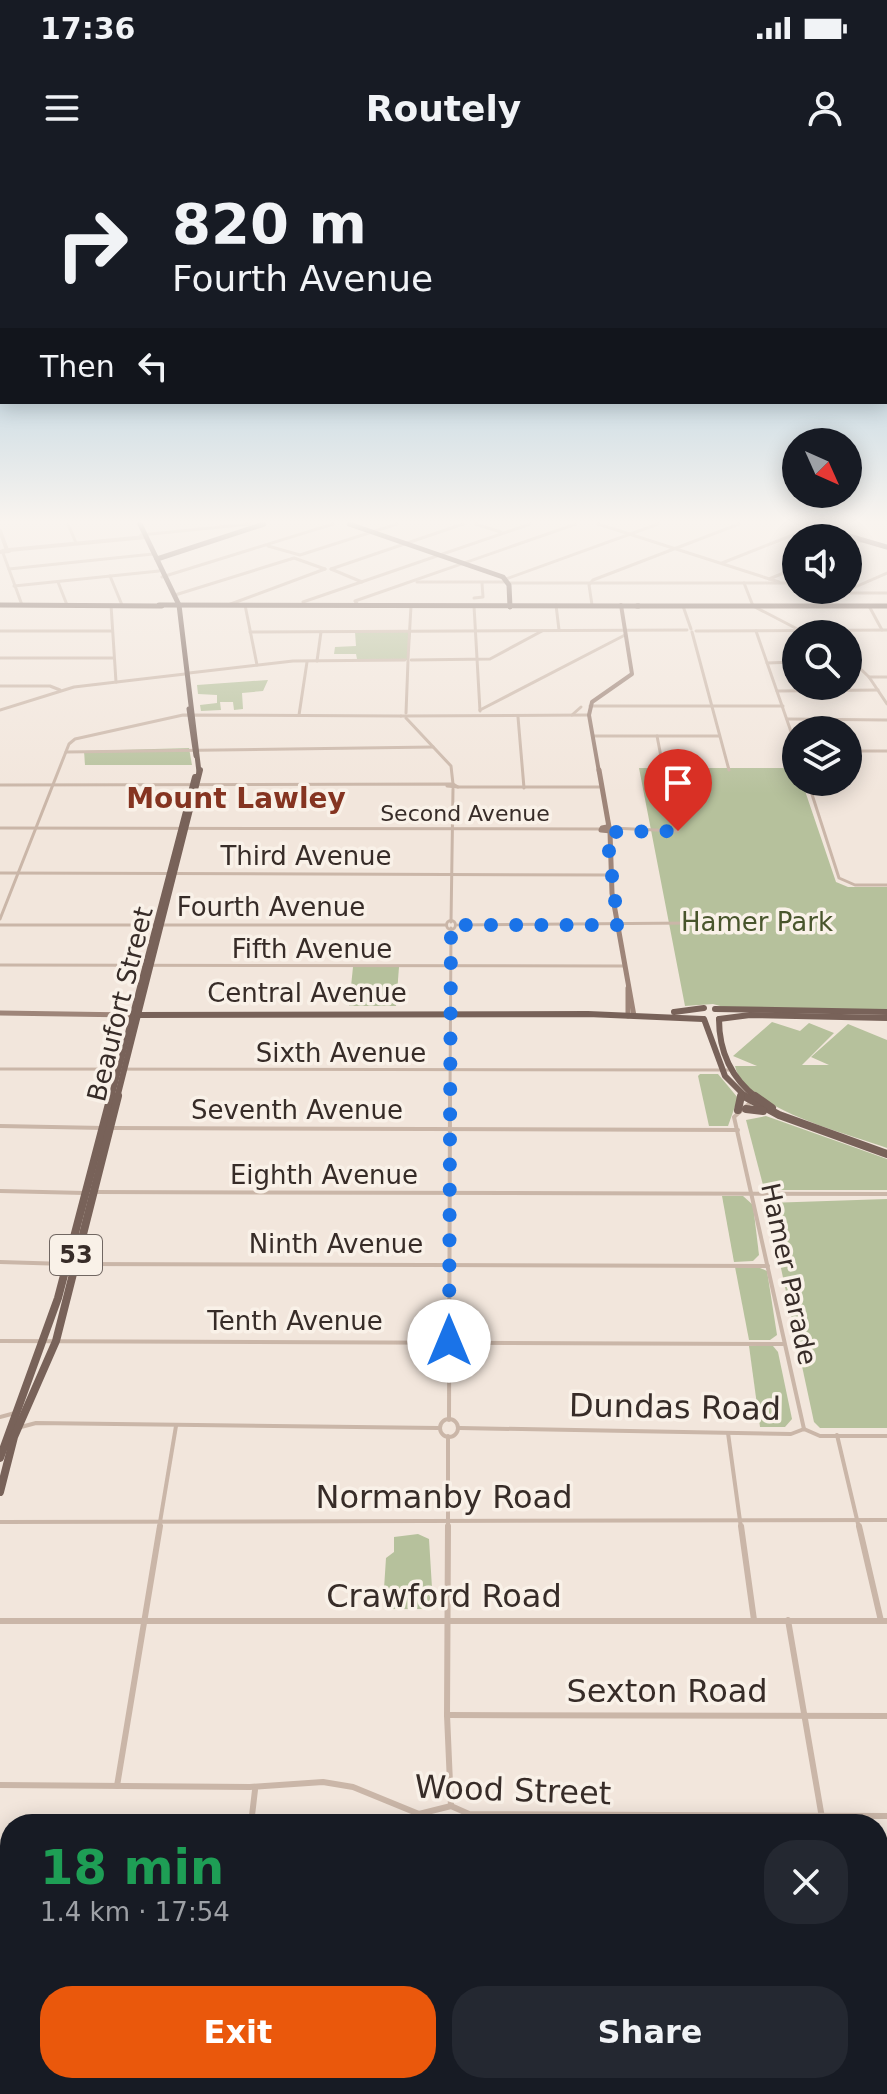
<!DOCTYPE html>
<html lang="en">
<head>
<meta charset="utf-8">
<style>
  :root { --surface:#171b24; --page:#242831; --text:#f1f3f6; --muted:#9ea1a6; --accent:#ea580c }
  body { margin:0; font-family:"DejaVu Sans",sans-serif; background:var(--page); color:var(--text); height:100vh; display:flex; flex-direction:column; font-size:30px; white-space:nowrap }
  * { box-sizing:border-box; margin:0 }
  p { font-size:26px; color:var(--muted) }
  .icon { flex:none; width:44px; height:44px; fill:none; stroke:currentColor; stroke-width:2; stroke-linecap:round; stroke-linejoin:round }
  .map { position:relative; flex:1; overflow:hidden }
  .drawer { position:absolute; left:0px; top:1654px; width:888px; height:280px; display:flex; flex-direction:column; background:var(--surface); border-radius:32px 32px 0 0; box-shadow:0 4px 20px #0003 }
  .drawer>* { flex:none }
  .guide { position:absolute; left:0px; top:0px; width:888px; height:244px; box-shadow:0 4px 20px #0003; background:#171b24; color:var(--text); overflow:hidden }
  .needle { width:52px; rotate:135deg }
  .tools { position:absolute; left:782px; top:268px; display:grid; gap:16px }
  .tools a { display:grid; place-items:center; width:80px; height:80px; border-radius:50%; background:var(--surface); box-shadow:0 4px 20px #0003; font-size:40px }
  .pin { position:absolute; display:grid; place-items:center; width:68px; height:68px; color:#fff; margin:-82px -34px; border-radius:50% 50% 50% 0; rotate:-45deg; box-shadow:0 0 8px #0007 }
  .pin .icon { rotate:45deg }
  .me { position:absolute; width:88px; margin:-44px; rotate:0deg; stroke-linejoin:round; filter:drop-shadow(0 0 6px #0008) }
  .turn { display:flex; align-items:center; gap:28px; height:168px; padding:0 40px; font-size:36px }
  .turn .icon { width:104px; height:104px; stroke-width:2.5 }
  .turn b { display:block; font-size:56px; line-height:68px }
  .then { display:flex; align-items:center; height:76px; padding:0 40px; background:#0003; gap:16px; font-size:30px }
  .round { display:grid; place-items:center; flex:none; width:84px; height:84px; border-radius:32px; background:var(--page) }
  .summary { display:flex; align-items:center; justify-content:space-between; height:136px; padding:0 40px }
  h1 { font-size:48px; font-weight:700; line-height:60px; color:#1e9e55 }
  .cta { display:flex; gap:16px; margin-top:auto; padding:16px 40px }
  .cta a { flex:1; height:92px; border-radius:32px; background:var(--accent); color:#fff; font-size:32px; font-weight:700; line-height:92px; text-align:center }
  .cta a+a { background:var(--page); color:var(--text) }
  .status { display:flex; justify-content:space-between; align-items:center; height:56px; padding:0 40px; background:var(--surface); direction:ltr }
  .status svg { height:22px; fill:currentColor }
  header { display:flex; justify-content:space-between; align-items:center; height:104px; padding:0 40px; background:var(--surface); font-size:36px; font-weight:700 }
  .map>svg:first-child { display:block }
  .green { fill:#b6c19c }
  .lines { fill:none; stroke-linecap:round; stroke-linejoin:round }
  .minor-far2 { stroke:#cab6a8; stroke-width:3 }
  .minor-far1 { stroke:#cab6a8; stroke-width:4 }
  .minor { stroke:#cab6a8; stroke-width:6 }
  .tertiary { stroke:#cab6a8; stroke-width:4 }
  .secondary-far1 { stroke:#9e8579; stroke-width:4 }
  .secondary { stroke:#9e8579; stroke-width:5 }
  .primary-far2 { stroke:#786259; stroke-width:5 }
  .primary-far1 { stroke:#786259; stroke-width:6 }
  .primary { stroke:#786259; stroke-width:8 }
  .route { stroke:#1a73e8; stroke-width:14; stroke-dasharray:0 25.2 }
  .labels { text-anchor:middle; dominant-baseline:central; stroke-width:7; stroke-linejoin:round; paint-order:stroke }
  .far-street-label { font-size:22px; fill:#372c28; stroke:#f9f1e8 }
  .shield { fill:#f9f1e8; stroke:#716762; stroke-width:2 }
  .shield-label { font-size:24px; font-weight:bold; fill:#372c28 }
  .street-label { font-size:26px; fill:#372c28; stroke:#f9f1e8 }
  .park-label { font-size:26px; fill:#48552c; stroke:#f9f1e8 }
  .far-district-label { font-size:28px; font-weight:bold; fill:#853421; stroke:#f9f1e8 }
  .near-street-label { font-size:32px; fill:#372c28; stroke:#f9f1e8 }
</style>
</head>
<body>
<div class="status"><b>17:36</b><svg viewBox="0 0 49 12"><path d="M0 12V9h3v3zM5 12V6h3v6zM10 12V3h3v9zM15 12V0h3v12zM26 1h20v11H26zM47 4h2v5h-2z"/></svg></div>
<header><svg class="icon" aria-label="menu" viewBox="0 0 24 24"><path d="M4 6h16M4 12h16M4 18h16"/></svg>Routely<svg class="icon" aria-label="person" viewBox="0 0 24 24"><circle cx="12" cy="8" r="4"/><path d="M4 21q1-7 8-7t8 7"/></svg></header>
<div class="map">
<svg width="887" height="1934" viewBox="0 0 887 1934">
  <rect width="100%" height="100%" fill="#f2e6dc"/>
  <!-- green -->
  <g class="green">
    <path d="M411 471 408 500 357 499 356 494H334L335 487 356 486 355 472Z"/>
    <path d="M268 520 263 531 242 533 243 549 234 550 233 542H220L221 550 201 551 200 545 217 543V535L198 534 197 525Z"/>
    <path d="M189 588 192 605H85L84 591Z"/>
    <path d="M639 608H796V622H802L836 722 848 727H887V850L731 849 713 844 685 846Z"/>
    <path d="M353 807H399L396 846H349Z"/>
    <path d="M772 862 800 871 809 863 834 873 802 905H829L811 897 848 864 887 880V988C849 974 744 949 735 906H757L733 896Z"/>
    <path d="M700 914H718L738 938 728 966H709L698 916Z"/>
    <path d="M766 956 887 999V1030H772L763 1025 746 960Z"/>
    <path d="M722 1036H743L753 1045 759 1095 753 1101 734 1102Z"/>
    <path d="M887 1039V1268H820L814 1262 767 1043Z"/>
    <path d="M735 1107 760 1108 767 1111 777 1175 770 1180H749Z"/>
    <path d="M749 1186H773L778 1192 792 1259 785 1267H760Z"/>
    <path d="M418 1374 429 1379 433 1444 426 1449H386L383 1444 386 1398 394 1392V1377Z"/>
    <path d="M878 1864H887V1934H498L497 1924H878Z"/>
  </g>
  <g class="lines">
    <!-- minor-far2 -->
    <g class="minor-far2">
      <path d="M68 364 76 383"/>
      <path d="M475 364 501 372"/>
      <path d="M598 364 779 422"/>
      <path d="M141 375 250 364"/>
      <path d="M268 386 300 395 397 364"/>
      <path d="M848 386 861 381"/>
      <path d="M3 393 22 445"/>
      <path d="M722 403 813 367"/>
      <path d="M9 409 153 394"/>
      <path d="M331 409 463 364"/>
      <path d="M331 409 362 422"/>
      <path d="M110 416 122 445"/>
      <path d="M162 417 333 364"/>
      <path d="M506 419 658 364"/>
      <path d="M769 419 796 408"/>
      <path d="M58 422 67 445"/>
      <path d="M417 422H504"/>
      <path d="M509 423H796"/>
      <path d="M744 423 753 446 807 474"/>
      <path d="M14 426 159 411"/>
      <path d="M845 433H887"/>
      <path d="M175 435 294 398 325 409"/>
      <path d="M474 438 483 437 482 423"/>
      <path d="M816 444 887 413"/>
      <path d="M111 445 116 522"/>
      <path d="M228 445 325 409"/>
      <path d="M245 445 257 505"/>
      <path d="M304 445 303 442 530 364"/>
      <path d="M358 445 355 441 576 364"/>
      <path d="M556 445 559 470"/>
      <path d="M592 445 589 425 593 420 739 364"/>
      <path d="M474 446 480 551"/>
      <path d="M683 446 691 469"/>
      <path d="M869 446 882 470"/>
      <path d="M0 471H112"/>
      <path d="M696 471 887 470"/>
      <path d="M756 471 796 586"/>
      <path d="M250 472 687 470"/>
      <path d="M692 472 729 610"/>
      <path d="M848 497 869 517 887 544"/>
      <path d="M0 498H113"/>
      <path d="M408 499 411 446"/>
      <path d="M411 500 490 499 542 471"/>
      <path d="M317 501 321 472"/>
      <path d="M767 503 796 502"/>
      <path d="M189 513 293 501 405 500"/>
      <path d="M869 517H887"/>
      <path d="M0 526H50L60 530"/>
      <path d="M777 531 878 530"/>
      <path d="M590 546H783"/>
      <path d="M0 550 74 527 185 514"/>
      <path d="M480 550 625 475"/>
      <path d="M406 553 408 501"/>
      <path d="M299 555 307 502"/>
      <path d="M572 555 581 547"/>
      <path d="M412 556H401L589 555"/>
      <path d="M518 557 524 628"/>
      <path d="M406 558 451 606 453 624"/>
      <path d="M787 559 887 560"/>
      <path d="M593 576H719"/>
      <path d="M657 576 664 612"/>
      <path d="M848 591H887"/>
      <path d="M66 592 433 587"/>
      <path d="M808 622 839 718 855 725H887"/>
      <path d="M0 625 453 624 458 627 447 626"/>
      <path d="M458 627H601"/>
      <path d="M0 668 601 669"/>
      <path d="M611 668 678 671"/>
      <path d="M0 713 612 715"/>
      <path d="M0 759 69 584 75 579 183 555 401 556"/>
      <circle cx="451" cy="765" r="4.5"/>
      <path d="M451 762 453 629"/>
      <path d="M0 765H445"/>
      <path d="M458 765 691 763"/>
      <path d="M0 805 624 806"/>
      <path d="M0 909 731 910"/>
      <path d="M450 938 451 768"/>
    </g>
    <!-- minor-far1 -->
    <g class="minor-far1">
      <path d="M752 941 734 957 804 1269"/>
      <path d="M0 966 103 968"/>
      <path d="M112 968 738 970"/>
      <path d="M0 1031 85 1033"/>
      <path d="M93 1032 887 1034"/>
      <path d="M0 1102 66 1104"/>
      <path d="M74 1104 768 1106"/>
      <path d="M0 1181 783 1184"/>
      <path d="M0 1257 15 1253"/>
      <circle cx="449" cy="1268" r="9"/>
      <path d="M449 1260 450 936"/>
      <path d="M21 1267 36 1263 438 1268"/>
      <path d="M460 1268 791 1274 804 1269 820 1276H887"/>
      <path d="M728 1273 741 1368"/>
      <path d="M837 1275 859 1368"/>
      <path d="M0 1362 887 1360"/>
      <path d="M159 1368 176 1266"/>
      <path d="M448 1368V1276"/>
    </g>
    <!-- minor -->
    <g class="minor">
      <path d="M448 1366 447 1555 451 1646"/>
      <path d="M741 1366 754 1460"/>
      <path d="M859 1366 881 1461"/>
      <path d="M788 1460 822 1658"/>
      <path d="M0 1461H887"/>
      <path d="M447 1555 887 1556"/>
      <path d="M0 1625 250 1627 323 1622 353 1627 419 1654 451 1646"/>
      <path d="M117 1626 160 1366"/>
      <path d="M451 1646 469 1654 887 1656"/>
      <path d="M251 1664 255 1630"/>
      <path d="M0 1791H10"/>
      <path d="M878 1791H887"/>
      <path d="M623 1924V1934"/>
      <path d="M218 1934 219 1924"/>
    </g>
    <!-- tertiary -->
    <g class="tertiary">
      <path d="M0 371 7 390"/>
      <path d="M6 390 9 391 0 392Z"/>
      <path d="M9 390 146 377"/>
    </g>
    <!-- secondary-far1 -->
    <path class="secondary-far1" d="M599 612 589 555 592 542 632 514 621 445"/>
    <!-- secondary -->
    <g class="secondary">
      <path d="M599 610 609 667"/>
      <path d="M607 667 611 671 601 670 602 668Z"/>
      <path d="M610 672 612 733 634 856"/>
      <path d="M628 828V856"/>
      <path d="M0 853 132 855"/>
    </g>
    <!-- primary-far2 -->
    <g class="primary-far2">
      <path d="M140 364 179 445 199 612"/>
      <path d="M349 364 503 417 509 425 510 447"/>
      <path d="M808 364 887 387"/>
      <path d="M157 399 264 364"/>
      <path d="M0 445 162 446"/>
      <path d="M159 445 639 446"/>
      <path d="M637 446H887"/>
      <path d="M189 549 196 596"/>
    </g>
    <!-- primary-far1 -->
    <g class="primary-far1">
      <path d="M715 849 887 852"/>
      <path d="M674 852 704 848"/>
      <path d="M133 855 588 854 703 859"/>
      <path d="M704 859 725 916 747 938"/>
      <path d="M719 859 750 855 887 858"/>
      <path d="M719 859C719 892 731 918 757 938"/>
      <path d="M111 938 195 617"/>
      <path d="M117 938 200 610"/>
      <path d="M740 938 741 935"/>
    </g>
    <!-- primary -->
    <g class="primary">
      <path d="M744 936 779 955 887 994"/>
      <path d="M755 936 772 948"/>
      <path d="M746 949 763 951"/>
      <path d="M738 950 741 936"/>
      <path d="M0 1298 58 1138 111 936"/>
      <path d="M0 1332 14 1277 56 1181 118 936"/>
    </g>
  </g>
  <!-- sky -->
  <linearGradient id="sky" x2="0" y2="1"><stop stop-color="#7cb2d1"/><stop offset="0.57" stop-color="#f9f4ef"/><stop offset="1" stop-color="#f9f4ef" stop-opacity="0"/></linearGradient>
  <rect width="887" height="634" fill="url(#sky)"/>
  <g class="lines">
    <!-- route -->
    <path class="route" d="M449 1181 451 768 458 765H618L609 691 610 672 678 671"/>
  </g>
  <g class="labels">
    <!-- far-street labels -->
    <g class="far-street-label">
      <text x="465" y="653">Second Avenue</text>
    </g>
    <!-- shield labels -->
    <rect class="shield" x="50" y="1075" width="52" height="40" rx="6"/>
    <g class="shield-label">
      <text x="76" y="1095">53</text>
    </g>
    <!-- street labels -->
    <g class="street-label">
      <text x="306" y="696">Third Avenue</text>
      <text x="271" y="747">Fourth Avenue</text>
      <text x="312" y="789">Fifth Avenue</text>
      <text x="307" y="833">Central Avenue</text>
      <text transform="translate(120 844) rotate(-76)">Beaufort Street</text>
      <text x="341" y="893">Sixth Avenue</text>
      <text x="297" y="950">Seventh Avenue</text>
      <text x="324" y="1015">Eighth Avenue</text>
      <text x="336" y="1084">Ninth Avenue</text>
      <text transform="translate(789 1114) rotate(78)">Hamer Parade</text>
      <text x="295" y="1161">Tenth Avenue</text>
    </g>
    <!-- park labels -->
    <g class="park-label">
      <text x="757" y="762">Hamer Park</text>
    </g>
    <!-- far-district labels -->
    <g class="far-district-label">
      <text x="236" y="638">Mount Lawley</text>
    </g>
    <!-- near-street labels -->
    <g class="near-street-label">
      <text transform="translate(675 1247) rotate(1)">Dundas Road</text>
      <text x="444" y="1337">Normanby Road</text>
      <text x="444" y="1436">Crawford Road</text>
      <text x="667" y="1531">Sexton Road</text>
      <text transform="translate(513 1630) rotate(2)">Wood Street</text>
    </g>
  </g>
</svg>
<div class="tools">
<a><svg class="needle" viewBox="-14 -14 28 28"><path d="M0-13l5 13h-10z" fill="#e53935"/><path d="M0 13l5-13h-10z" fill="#9ea1a6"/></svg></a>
<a><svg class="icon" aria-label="sound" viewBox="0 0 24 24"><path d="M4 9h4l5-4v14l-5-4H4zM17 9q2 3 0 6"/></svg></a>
<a><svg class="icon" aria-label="search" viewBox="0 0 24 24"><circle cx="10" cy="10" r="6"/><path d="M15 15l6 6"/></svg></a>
<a><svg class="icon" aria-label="layers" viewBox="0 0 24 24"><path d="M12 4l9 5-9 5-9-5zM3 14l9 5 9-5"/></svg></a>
</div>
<div class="pin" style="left:678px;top:671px;background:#d93025"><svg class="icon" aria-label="arrive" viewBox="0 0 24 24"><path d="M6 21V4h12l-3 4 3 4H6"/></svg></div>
<svg class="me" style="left:449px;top:1181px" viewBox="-20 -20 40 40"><circle r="19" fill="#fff"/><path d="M0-13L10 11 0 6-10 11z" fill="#1a73e8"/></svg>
<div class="guide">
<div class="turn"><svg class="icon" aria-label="right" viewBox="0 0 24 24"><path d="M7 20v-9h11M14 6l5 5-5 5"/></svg><div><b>820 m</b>Fourth Avenue</div></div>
<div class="then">Then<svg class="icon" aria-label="left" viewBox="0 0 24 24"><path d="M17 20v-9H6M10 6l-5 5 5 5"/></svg></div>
</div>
<section class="drawer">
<div class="summary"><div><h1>18 min</h1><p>1.4 km · 17:54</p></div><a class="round"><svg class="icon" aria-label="close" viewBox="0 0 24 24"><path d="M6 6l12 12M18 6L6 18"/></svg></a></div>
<div class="cta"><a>Exit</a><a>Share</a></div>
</section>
</div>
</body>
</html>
